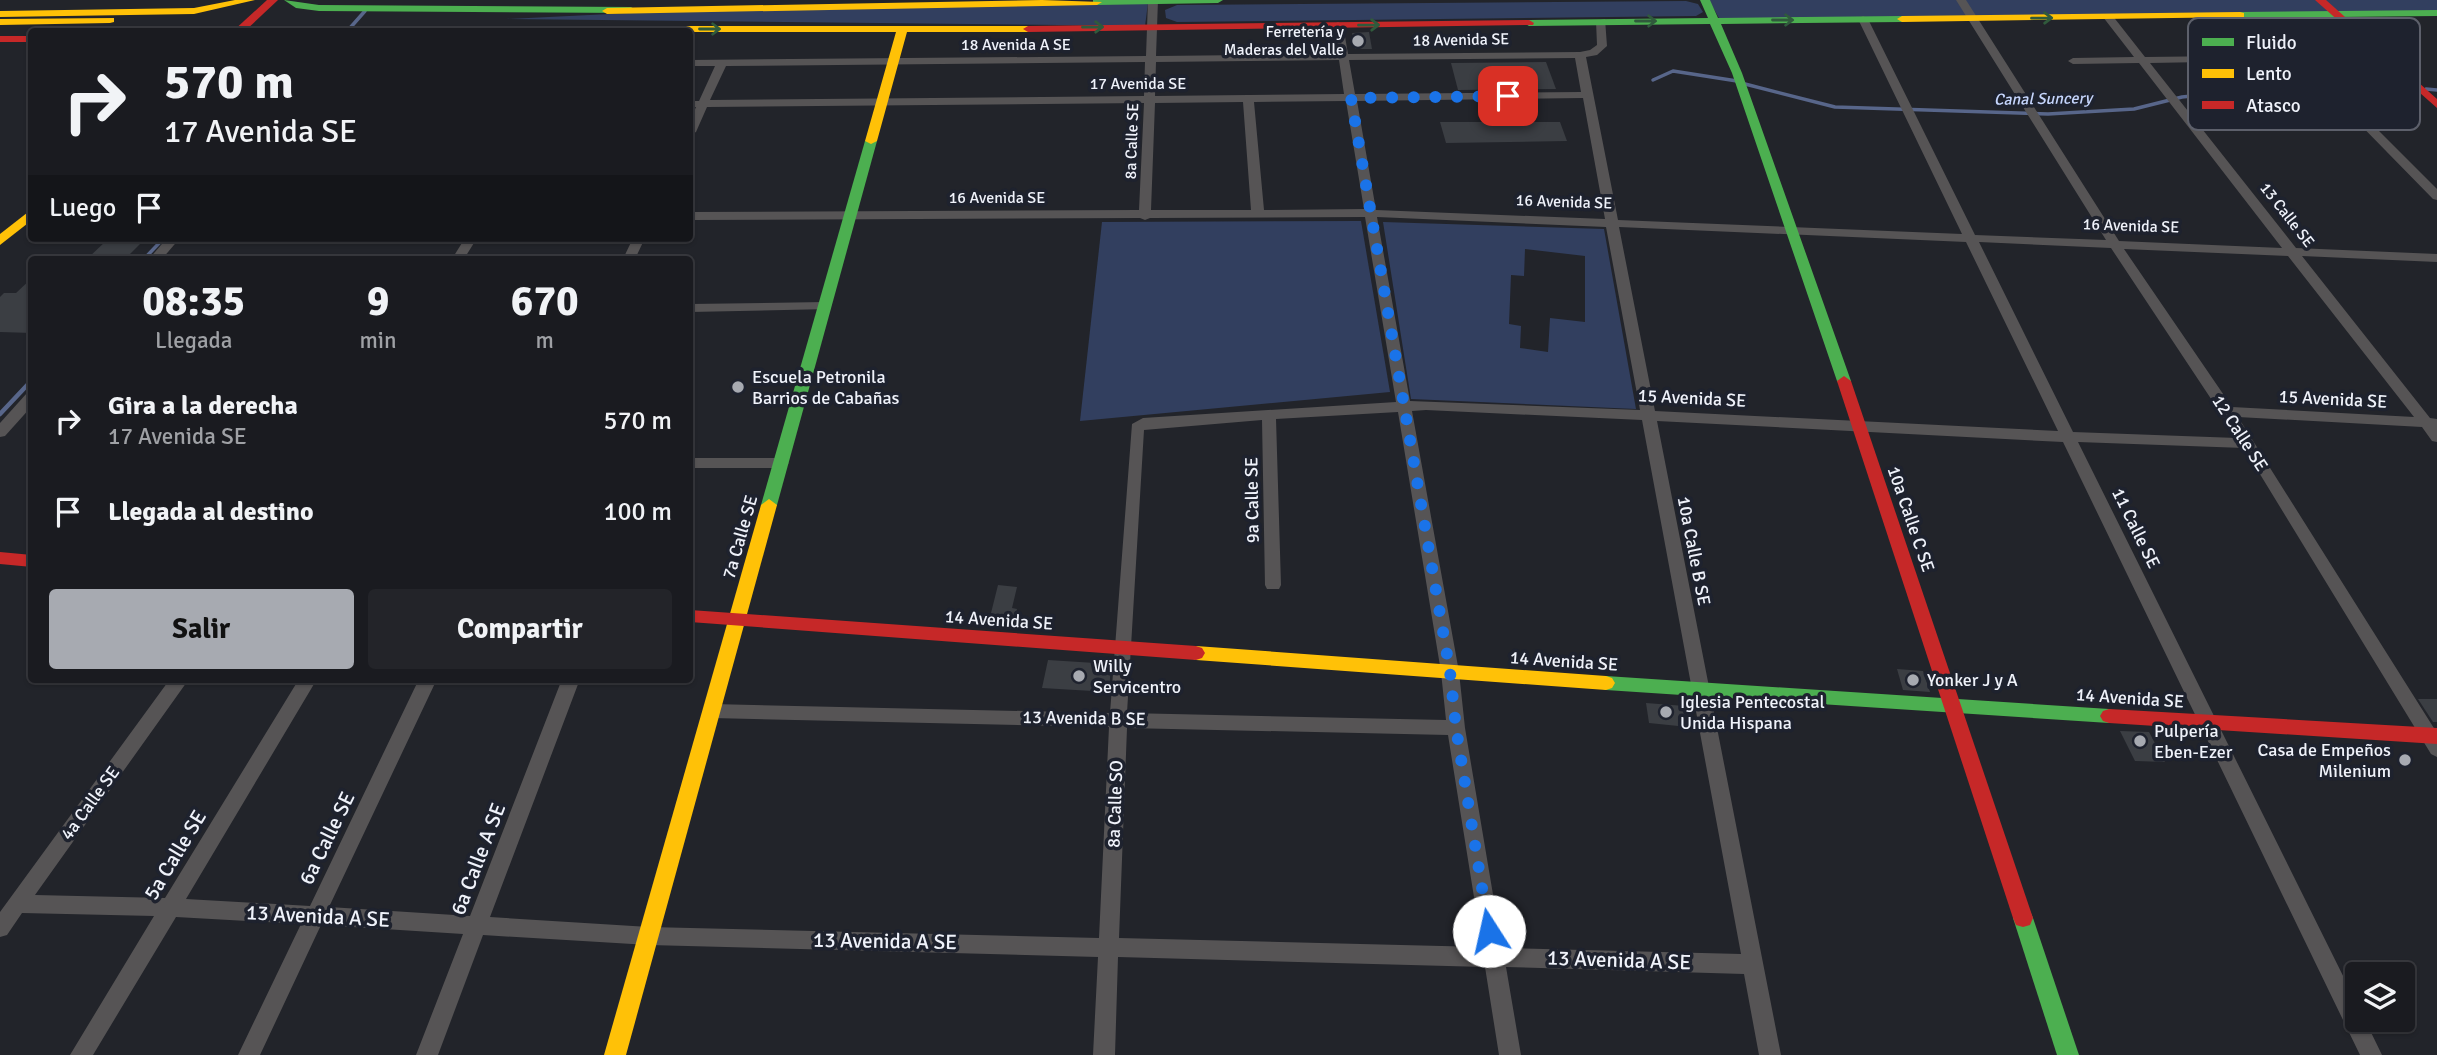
<!DOCTYPE html>
<html lang="es">
<head>
<meta charset="utf-8">
<style>
  :root { --surface:#1a1b20; --page:#232429; --text:#f1f3f6; --muted:#9fa1a5; --line:#38393e; --accent:#a7aab1 }
  body { margin:0; font-family:Signika,sans-serif; background:var(--page); color:var(--text); height:100vh; display:flex; flex-direction:column; font-size:26px; white-space:nowrap }
  * { box-sizing:border-box; margin:0 }
  p { font-size:23px; color:var(--muted) }
  .icon { flex:none; width:38px; height:38px; fill:none; stroke:currentColor; stroke-width:2; stroke-linecap:round; stroke-linejoin:round }
  .map { position:relative; flex:1; overflow:hidden }
  .drawer { position:absolute; left:28px; top:256px; width:665px; height:427px; display:flex; flex-direction:column; background:var(--surface); border-radius:7px; box-shadow:0 2px 5px #0004,0 0 0 2px var(--line) }
  .drawer>* { flex:none }
  .guide { position:absolute; left:28px; top:28px; width:665px; height:214px; border-radius:7px; box-shadow:0 2px 5px #0004,0 0 0 2px var(--line); background:#1a1b20; color:var(--text); overflow:hidden }
  .buttons { position:absolute; left:2345px; top:962px; display:grid; gap:14px }
  .buttons a { display:grid; place-items:center; width:70px; height:70px; border-radius:7px; background:var(--surface); box-shadow:0 2px 5px #0004,0 0 0 2px var(--line); font-size:35px }
  .pin { position:absolute; display:grid; place-items:center; width:60px; height:60px; color:#fff; margin:-30px; border-radius:14px; box-shadow:0 4px 10px #0006 }
  .me { position:absolute; width:77px; margin:-38px; rotate:350deg; stroke-linejoin:round; filter:drop-shadow(0 0 5px #0008) }
  .turn { display:flex; align-items:center; gap:24px; height:147px; padding:0 21px; font-size:32px }
  .turn .icon { width:91px; height:91px; stroke-width:2.5 }
  .turn b { display:block; font-size:49px; line-height:60px }
  .then { display:flex; align-items:center; height:66px; padding:0 21px; background:#0003; gap:14px; font-size:26px }
  .eta { display:flex; justify-content:space-evenly; align-items:center; height:119px; text-align:center }
  .eta b { font-size:42px; font-weight:800; line-height:49px }
  .primary-button { display:flex; gap:14px; margin-top:auto; padding:14px 21px }
  .primary-button a { flex:1; height:80px; border-radius:7px; background:var(--accent); color:#111; font-size:28px; font-weight:800; line-height:80px; text-align:center }
  .primary-button a+a { background:var(--page); color:var(--text) }
  ul { padding:0; list-style:none }
  li { display:flex; align-items:center; gap:21px; height:91px; padding:0 21px }
  li div { flex:1 }
  li b { display:block; font-size:26px }
  li em { font-style:normal }
  .map>svg:first-child { display:block }
  .green { fill:#323f5f; fill-rule:evenodd }
  .lines { fill:none; stroke-linecap:round; stroke-linejoin:round }
  .stream-far1 { stroke:#58668a; stroke-width:3.5 }
  .stream { stroke:#58668a; stroke-width:4.5 }
  .building { fill:#3b3e43 }
  .street { fill:#565455; fill-rule:evenodd }
  .fast { fill:#4caf50; fill-rule:evenodd }
  .slow { fill:#ffc107; fill-rule:evenodd }
  .jam { fill:#c62828; fill-rule:evenodd }
  .oneway { stroke:#305a3c }
  .route { stroke:#1a73e8; stroke-width:12; stroke-dasharray:0 21.6 }
  .poi-dot { fill:#a7aab1; stroke:#1e222e; stroke-width:2.5 }
  .labels { text-anchor:middle; dominant-baseline:central; stroke-width:7; stroke-linejoin:round; paint-order:stroke }
  .far-poi-label { font-size:16px; fill:#eff2fa; stroke:#1e222e; text-anchor:end }
  .far-street-label { font-size:16px; fill:#eff2fa; stroke:#1e222e }
  .far-water-label { font-size:16px; font-style:italic; fill:#c6d6fd; stroke:#1e222e }
  .poi-label { font-size:18px; fill:#eff2fa; stroke:#1e222e; text-anchor:start }
  .street-label { font-size:18px; fill:#eff2fa; stroke:#1e222e }
  .near-street-label { font-size:21px; fill:#eff2fa; stroke:#1e222e }
  .key { fill:#1e222e; stroke:#5d606b; stroke-width:2 }
  .key-label { font-size:19px; fill:#eff2fa }
</style>
</head>
<body>
<div class="map">
<svg width="2437" height="1055" viewBox="0 0 2437 1055">
  <rect width="100%" height="100%" fill="#22242a"/>
  <!-- green -->
  <g class="green">
    <path d="M1709 0H1960L1973 18 1720 20Z"/>
    <path d="M1962 0H2437V13L1976 18Z"/>
    <path d="M1686 1 1698 4 1703 12 1696 16 1177 22 1166 18 1165 10 1177 5Z"/>
    <path d="M1148 3 1145 26 506 19 732 8Z"/>
    <path d="M1361 221 1390 392 1080 421 1102 222Z"/>
    <path d="M1383 222 1604 229 1636 409 1411 399ZM1525 249 1585 256V322L1550 318 1548 352 1520 348 1521 326 1509 324 1511 275 1524 276Z"/>
  </g>
  <g class="lines">
    <!-- stream-far1 -->
    <g class="stream-far1">
      <path d="M350 28 365 11"/>
      <path d="M1653 80 1673 71 1737 81"/>
      <path d="M1745 84 1835 107 2048 114 2134 109 2182 97 2268 88 2413 89"/>
      <path d="M2426 89 2437 90"/>
      <path d="M144 259 164 238"/>
    </g>
    <!-- stream -->
    <path class="stream" d="M0 414 32 380"/>
  </g>
  <!-- building -->
  <g class="building">
    <path d="M1369 32 1372 49H1355L1352 33Z"/>
    <path d="M1546 62 1556 89 1458 90 1451 63Z"/>
    <path d="M1510 114 1513 122H1560L1567 141 1446 143 1440 122H1489L1487 115Z"/>
    <path d="M107 240 143 241 125 259H87Z"/>
    <path d="M32 278V333L0 332V297L4 293H16Z"/>
    <path d="M998 585 1017 587 1012 608 1017 609 1013 627 988 625Z"/>
    <path d="M1048 660 1111 664 1109 692 1042 688Z"/>
    <path d="M1897 669 1923 671 1930 692 1903 690Z"/>
    <path d="M2418 699H2437V722H2433Z"/>
    <path d="M1646 703 1685 706 1688 727 1649 723Z"/>
    <path d="M2120 731 2149 732 2165 762 2135 761Z"/>
  </g>
  <g class="lines">
    <!-- street -->
    <g class="street">
      <path d="M1148 0H1158L1156 56 1338 54 1333 25 1338 22 1343 25 1348 54 1580 52 1590 50 1597 45 1596 21 1605 19 1607 46 1597 55 1586 57 1618 220 1962 234 1858 19 1863 16 1868 19 1975 235 2106 240 1956 0H1966L2119 241 2282 248 2139 63 2073 64 2068 61 2073 58 2134 57 2103 17 2108 14 2112 15 2145 57 2386 54V58L2382 59 2150 63 2296 248 2437 254V262L2302 256 2430 418 2437 419V442L2432 441 2422 427 2238 417 2437 733V757L2431 754 2244 448 2078 442 2357 1004V1020H2365L2382 1055H2360L2063 442 1657 421 1781 1055H1759L1744 974 1506 967 1521 1055H1499L1485 967 1118 957 1115 1055H1093L1098 957 649 945 483 935 438 1055H416L463 934 321 925 260 1055H238L301 924 176 917 93 1055H70L154 916 22 913 7 935 0 937V912L170 679H189L35 895 165 898 299 679H317L186 899 310 906 419 679H437L329 907 470 916 562 679H580L490 917 649 927 1099 938 1109 727 712 718 706 716 703 711 706 706 712 704 1110 713 1132 424 1143 418 1396 402 1365 217 1150 218 1145 220 1140 218 690 220V212L1139 210 1144 103 707 107 696 132 690 135V121L696 107H690V101H699L715 66H690V60L1146 56ZM1575 58 1581 92 1355 94 1349 60ZM1339 60 1344 94 1155 96 1156 62ZM1145 62 1144 96 710 100 726 66ZM1583 98 1605 219 1376 210 1357 101ZM1346 101 1364 209 1264 210 1254 102ZM1243 102 1251 210H1151L1155 103ZM1377 217 1606 227 1640 410 1410 401ZM1619 227 1966 242 2058 431 1655 411ZM1979 242 2111 248 2237 438 2073 432ZM2124 249 2288 256 2414 417 2232 407ZM1426 410 1642 420 1741 954 1502 948 1465 728 1459 672 1412 411ZM1398 412 1441 672 1446 720 1127 713 1144 430 1262 420 1265 585 1267 589H1279L1281 585 1276 419ZM1127 728 1448 735 1482 947 1119 938Z"/>
      <path d="M2344 99 2348 100 2437 189V200L2433 199 2340 104 2338 102Z"/>
      <path d="M167 238H180L162 259H149Z"/>
      <path d="M465 238H477L464 259H452Z"/>
      <path d="M633 238H645L635 259H623Z"/>
      <path d="M825 302 830 303V309L690 312V304Z"/>
      <path d="M32 391V406L5 436 0 437V423L27 393Z"/>
      <path d="M690 458H781L789 463 781 468H690Z"/>
    </g>
    <!-- fast -->
    <g class="fast">
      <path d="M284 0 319 5 631 7 636 10 631 13 319 11 296 8Z"/>
      <path d="M1093 0H1223L1218 3 1097 5 1093 4Z"/>
      <path d="M1700 0H1710L1718 18 1902 16 1907 19 1902 22 1721 24 1742 73 1851 381 1849 384H1839L1837 381 1732 73 1710 24 1529 26 1524 23 1529 20 1708 18Z"/>
      <path d="M2437 10V16L2240 18 2235 15 2240 12Z"/>
      <path d="M583 26 588 29 587 31 85 32 90 29Z"/>
      <path d="M871 138 877 141 777 505 769 511 761 505 865 141Z"/>
      <path d="M1606 676 2109 709 2115 711 2118 716 2115 721 2109 723 1606 690 1600 688 1597 683 1600 678Z"/>
      <path d="M2023 909 2030 911 2033 918 2079 1055H2057L2013 918 2016 911Z"/>
    </g>
    <!-- slow -->
    <g class="slow">
      <path d="M235 0H255L194 14 0 17V11L194 8Z"/>
      <path d="M1042 0 1102 2 1097 5 607 14 602 11 607 8Z"/>
      <path d="M2240 12 2244 13V17L1902 22 1897 19 1902 16Z"/>
      <path d="M114 18V22L110 23 0 25V19Z"/>
      <path d="M583 26H1028L1033 29 1028 32H907L877 141 871 144 865 141 896 32H556Z"/>
      <path d="M32 209V220L0 245V234Z"/>
      <path d="M769 499 777 505 626 1055H604L761 505Z"/>
      <path d="M1196 646 1606 676 1612 678 1615 683 1612 688 1606 690 1196 660 1190 658 1187 653 1190 648Z"/>
    </g>
    <!-- jam -->
    <g class="jam">
      <path d="M267 0H278L244 32H232Z"/>
      <path d="M2315 0H2326L2437 99V108Z"/>
      <path d="M1529 20 1534 23 1533 25 1028 32 1023 29 1028 26Z"/>
      <rect x="0" y="36" width="32" height="6"/>
      <path d="M1844 376 1851 381 2033 918 2030 925 2023 927 2016 925 2013 918 1837 381Z"/>
      <path d="M0 552 32 555V567L0 564Z"/>
      <path d="M690 610 1196 646 1202 648 1205 653 1202 658 1196 660 690 622Z"/>
      <path d="M2109 709 2437 728V744L2109 723 2103 721 2100 716 2103 711Z"/>
    </g>
  </g>
  <!-- one-way arrows -->
  <defs><path id="oneway-shaft" d="M-6 0H5M1.5-3L5.5 0L1.5 3" fill="none" stroke-width="1.6" stroke-linecap="round" stroke-linejoin="round" transform="scale(1.75)"/></defs>
  <g class="oneway">
    <use href="#oneway-shaft" transform="translate(2042 18) rotate(-1)"/>
    <use href="#oneway-shaft" transform="translate(1783 20)"/>
    <use href="#oneway-shaft" transform="translate(1646 21)"/>
    <use href="#oneway-shaft" transform="translate(1369 25) rotate(-1)"/>
    <use href="#oneway-shaft" transform="translate(1093 27) rotate(-1)"/>
    <use href="#oneway-shaft" transform="translate(710 29)"/>
  </g>
  <g class="lines">
    <!-- route -->
    <path class="route" d="M1489 931 1456 728 1450 672 1351 98 1508 96"/>
  </g>
  <!-- markers -->
  <g class="poi-dot">
    <circle cx="1358" cy="41" r="7"/>
    <circle cx="738" cy="387" r="7"/>
    <circle cx="1079" cy="676" r="7"/>
    <circle cx="1913" cy="680" r="7"/>
    <circle cx="1666" cy="712" r="7"/>
    <circle cx="2140" cy="741" r="7"/>
    <circle cx="2405" cy="760" r="7"/>
  </g>
  <g class="labels">
    <!-- far-poi labels -->
    <g class="far-poi-label">
      <text x="1344" y="32">Ferretería y<tspan x="1344" dy="18">Maderas del Valle</tspan></text>
    </g>
    <!-- far-street labels -->
    <g class="far-street-label">
      <text transform="translate(1461 40) rotate(-1)">18 Avenida SE</text>
      <text x="1016" y="45">18 Avenida A SE</text>
      <text x="1138" y="84">17 Avenida SE</text>
      <text transform="translate(1132 141) rotate(-88)">8a Calle SE</text>
      <text x="997" y="198">16 Avenida SE</text>
      <text transform="translate(1564 202) rotate(2)">16 Avenida SE</text>
      <text transform="translate(2287 215) rotate(52)">13 Calle SE</text>
      <text transform="translate(2131 226) rotate(2)">16 Avenida SE</text>
    </g>
    <!-- far-water labels -->
    <g class="far-water-label">
      <text transform="translate(2043 99) rotate(-1)">Canal Suncery</text>
    </g>
    <!-- poi labels -->
    <g class="poi-label">
      <text x="752" y="377">Escuela Petronila<tspan x="752" dy="21">Barrios de Cabañas</tspan></text>
      <text x="1093" y="666">Willy<tspan x="1093" dy="21">Servicentro</tspan></text>
      <text x="1927" y="680">Yonker J y A</text>
      <text x="1680" y="702">Iglesia Pentecostal<tspan x="1680" dy="21">Unida Hispana</tspan></text>
      <text x="2154" y="731">Pulpería<tspan x="2154" dy="21">Eben-Ezer</tspan></text>
      <text x="2391" y="750" text-anchor="end">Casa de Empeños<tspan x="2391" dy="21">Milenium</tspan></text>
    </g>
    <!-- street labels -->
    <g class="street-label">
      <text transform="translate(1692 398) rotate(3)">15 Avenida SE</text>
      <text transform="translate(2333 399) rotate(3)">15 Avenida SE</text>
      <text transform="translate(2240 433) rotate(57)">12 Calle SE</text>
      <text transform="translate(1252 500) rotate(-91)">9a Calle SE</text>
      <text transform="translate(1911 519) rotate(71)">10a Calle C SE</text>
      <text transform="translate(2136 528) rotate(64)">11 Calle SE</text>
      <text transform="translate(740 537) rotate(-74)">7a Calle SE</text>
      <text transform="translate(1694 551) rotate(79)">10a Calle B SE</text>
      <text transform="translate(999 620) rotate(4)">14 Avenida SE</text>
      <text transform="translate(1564 661) rotate(4)">14 Avenida SE</text>
      <text transform="translate(2130 698) rotate(4)">14 Avenida SE</text>
      <text transform="translate(1084 718) rotate(1)">13 Avenida B SE</text>
      <text transform="translate(90 803) rotate(-54)">4a Calle SE</text>
      <text transform="translate(1115 804) rotate(-88)">8a Calle SO</text>
    </g>
    <!-- near-street labels -->
    <g class="near-street-label">
      <text transform="translate(327 838) rotate(-64)">6a Calle SE</text>
      <text transform="translate(175 855) rotate(-59)">5a Calle SE</text>
      <text transform="translate(478 859) rotate(-69)">6a Calle A SE</text>
      <text transform="translate(318 916) rotate(3)">13 Avenida A SE</text>
      <text transform="translate(885 941) rotate(1)">13 Avenida A SE</text>
      <text transform="translate(1619 960) rotate(2)">13 Avenida A SE</text>
    </g>
  </g>
  <!-- legend -->
  <rect x="2188" y="18" width="232" height="112" rx="10" class="key"/>
  <rect x="2202" y="38" width="32" height="8" fill="#4caf50"/>
  <rect x="2202" y="69" width="32" height="9" fill="#ffc107"/>
  <rect x="2202" y="101" width="32" height="8" fill="#c62828"/>
  <g class="key-label">
    <text x="2246" y="49">Fluido</text>
    <text x="2246" y="80">Lento</text>
    <text x="2246" y="112">Atasco</text>
  </g>
</svg>
<div class="buttons">
<a><svg class="icon" aria-label="layers" viewBox="0 0 24 24"><path d="M12 4l9 5-9 5-9-5zM3 14l9 5 9-5"/></svg></a>
</div>
<div class="pin" style="left:1508px;top:96px;background:#d93025"><svg class="icon" aria-label="arrive" viewBox="0 0 24 24"><path d="M6 21V4h12l-3 4 3 4H6"/></svg></div>
<svg class="me" style="left:1489px;top:931px" viewBox="-20 -20 40 40"><circle r="19" fill="#fff"/><path d="M0-13L10 11 0 6-10 11z" fill="#1a73e8"/></svg>
<div class="guide">
<div class="turn"><svg class="icon" aria-label="right" viewBox="0 0 24 24"><path d="M7 20v-9h11M14 6l5 5-5 5"/></svg><div><b>570 m</b>17 Avenida SE</div></div>
<div class="then">Luego<svg class="icon" aria-label="arrive" viewBox="0 0 24 24"><path d="M6 21V4h12l-3 4 3 4H6"/></svg></div>
</div>
<section class="drawer">
<div class="eta">
<div><b>08:35</b><p>Llegada</p></div>
<div><b>9</b><p>min</p></div>
<div><b>670</b><p>m</p></div>
</div>
<ul>
<li><svg class="icon" aria-label="right" viewBox="0 0 24 24"><path d="M7 20v-9h11M14 6l5 5-5 5"/></svg><div><b>Gira a la derecha</b><p>17 Avenida SE</p></div><em>570 m</em></li>
<li><svg class="icon" aria-label="arrive" viewBox="0 0 24 24"><path d="M6 21V4h12l-3 4 3 4H6"/></svg><div><b>Llegada al destino</b></div><em>100 m</em></li>
</ul>
<div class="primary-button"><a>Salir</a><a>Compartir</a></div>
</section>
</div>
</body>
</html>
